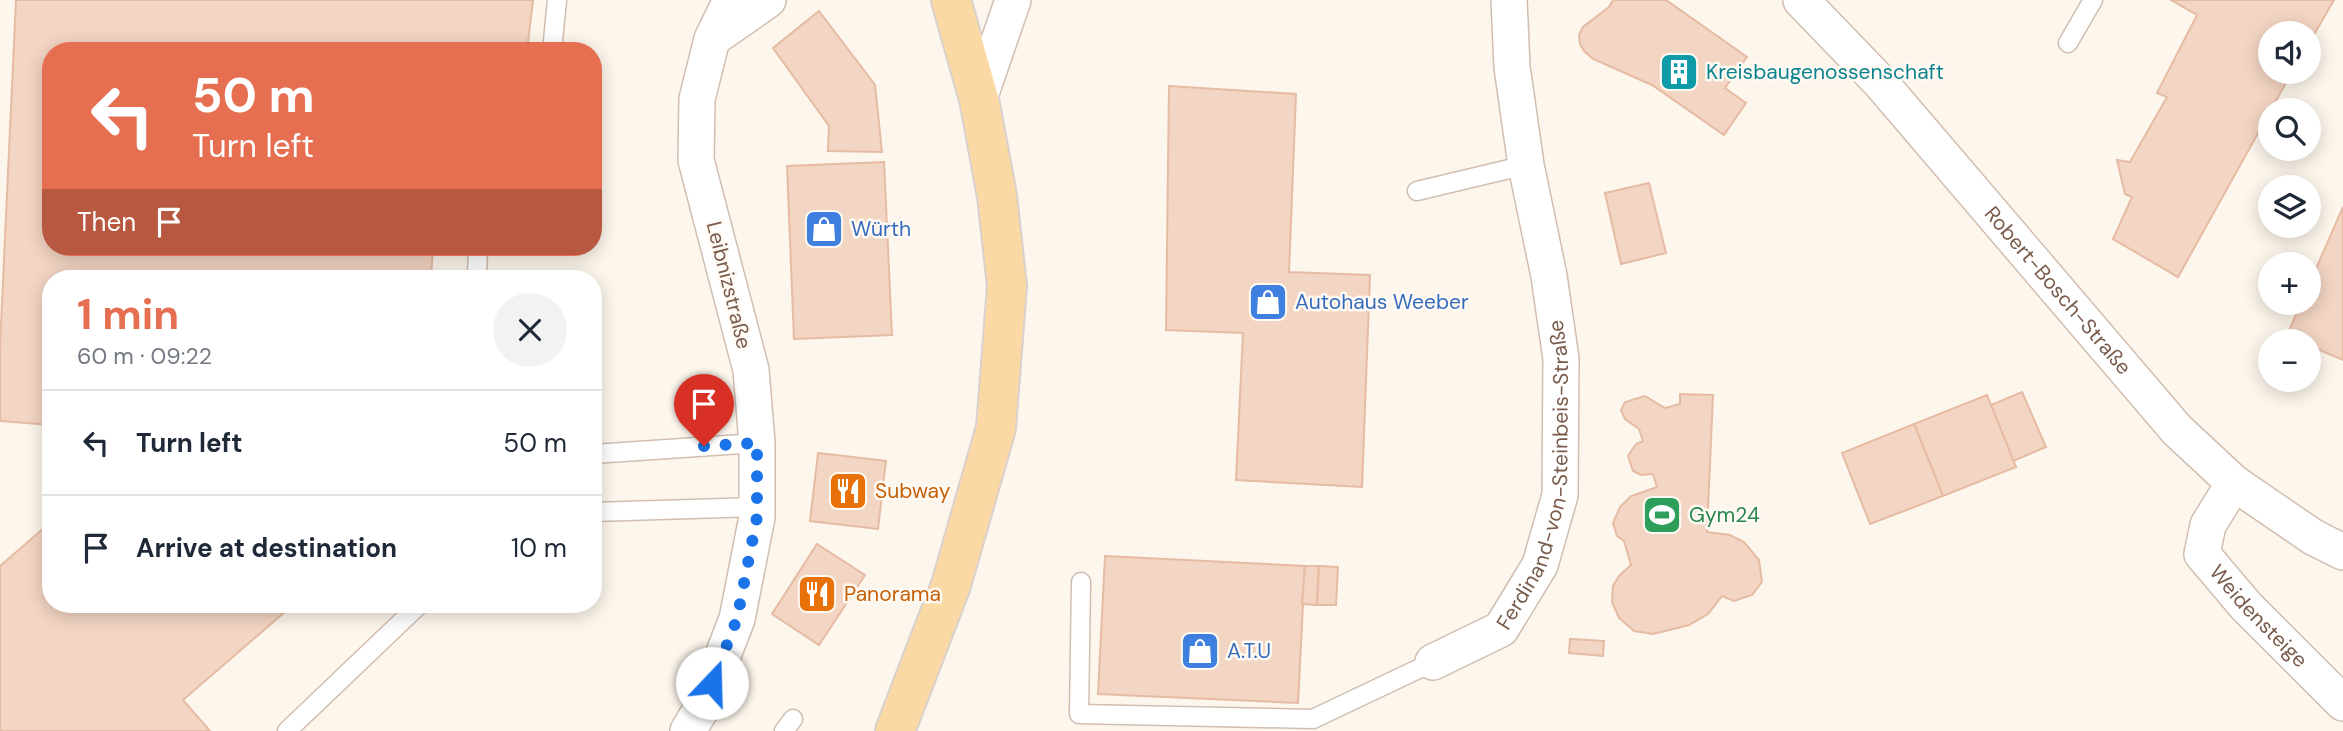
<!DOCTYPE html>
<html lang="en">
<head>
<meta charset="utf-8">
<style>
  :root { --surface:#fff; --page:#f2f2f3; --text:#1f2937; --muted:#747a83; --line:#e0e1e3; --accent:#e76f51 }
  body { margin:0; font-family:"DM Sans",sans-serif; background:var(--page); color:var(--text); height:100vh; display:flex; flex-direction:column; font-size:26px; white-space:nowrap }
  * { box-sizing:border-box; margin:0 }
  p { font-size:23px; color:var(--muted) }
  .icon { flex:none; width:38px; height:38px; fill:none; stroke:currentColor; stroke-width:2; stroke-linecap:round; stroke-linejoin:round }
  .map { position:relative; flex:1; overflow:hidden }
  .panel { position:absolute; left:42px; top:270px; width:560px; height:343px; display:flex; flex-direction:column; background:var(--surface); border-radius:28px; box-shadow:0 4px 18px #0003 }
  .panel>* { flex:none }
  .guide { position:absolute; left:42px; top:42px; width:560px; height:214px; border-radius:28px; box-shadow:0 4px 18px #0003; background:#e76f51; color:#fff; overflow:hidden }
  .controls { position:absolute; left:2258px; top:21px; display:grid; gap:14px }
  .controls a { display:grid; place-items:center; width:63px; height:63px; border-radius:50%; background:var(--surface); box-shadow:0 4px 18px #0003; font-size:35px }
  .pin { position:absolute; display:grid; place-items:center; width:60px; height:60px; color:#fff; margin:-72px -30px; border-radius:50% 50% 50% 0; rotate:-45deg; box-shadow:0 0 7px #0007 }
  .pin .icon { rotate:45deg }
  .me { position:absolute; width:77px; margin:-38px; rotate:21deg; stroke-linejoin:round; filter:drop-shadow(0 0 5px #0008) }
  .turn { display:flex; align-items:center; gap:24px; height:147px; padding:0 35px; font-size:32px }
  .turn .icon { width:91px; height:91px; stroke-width:2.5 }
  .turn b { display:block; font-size:49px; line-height:60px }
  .then { display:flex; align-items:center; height:66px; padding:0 35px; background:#0003; gap:14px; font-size:26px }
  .round { display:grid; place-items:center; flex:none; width:74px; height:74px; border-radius:37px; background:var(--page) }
  .headline { display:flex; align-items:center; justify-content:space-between; height:119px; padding:0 35px }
  h1 { font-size:42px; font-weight:700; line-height:52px; color:var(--accent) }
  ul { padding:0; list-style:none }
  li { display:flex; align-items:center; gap:21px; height:105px; padding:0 35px; border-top:2px solid var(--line) }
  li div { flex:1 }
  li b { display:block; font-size:26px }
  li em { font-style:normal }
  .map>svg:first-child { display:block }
  .building { fill:#f3d5c3; stroke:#e6bba3; stroke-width:2 }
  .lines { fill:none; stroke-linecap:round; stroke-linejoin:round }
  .lane-casing { stroke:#d1beb0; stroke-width:21 }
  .street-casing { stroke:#d1beb0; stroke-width:38 }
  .primary-casing { stroke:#dad1cd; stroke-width:42 }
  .lane { stroke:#fff; stroke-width:18 }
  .street { stroke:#fff; stroke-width:35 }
  .primary { stroke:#fbd9a5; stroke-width:38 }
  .route { stroke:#1a73e8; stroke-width:12; stroke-dasharray:0 21.6 }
  .labels { text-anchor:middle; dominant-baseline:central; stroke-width:5; stroke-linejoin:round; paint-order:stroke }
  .culture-label { font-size:21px; fill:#0d838f; stroke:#fffaf3; text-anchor:start }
  .shop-label { font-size:21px; fill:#366cbe; stroke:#fffaf3; text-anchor:start }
  .street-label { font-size:21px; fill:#7a5c4d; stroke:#fffaf3 }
  .food-label { font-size:21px; fill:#c56008; stroke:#fffaf3; text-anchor:start }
  .leisure-label { font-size:21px; fill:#27864d; stroke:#fffaf3; text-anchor:start }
</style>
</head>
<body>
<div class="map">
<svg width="2343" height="731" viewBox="0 0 2343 731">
  <rect width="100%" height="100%" fill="#fdf6ec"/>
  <!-- building -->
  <g class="building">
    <path d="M16 0H533L527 51H51V247H433L431 278H51V425L0 421V346Z"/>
    <path d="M1613 0H1666L1747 57 1725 88 1746 103 1724 135 1652 85 1593 59 1584 51 1580 44 1579 35 1583 27 1609 7Z"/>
    <path d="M2171 0H2334L2308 45V33H2270V72H2292L2178 277 2113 239 2132 197 2125 194 2117 160 2130 162 2167 97 2157 93 2197 15Z"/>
    <path d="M819 11 875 85 882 152 828 151 829 126 773 48Z"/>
    <path d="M1169 86 1296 94 1289 272 1370 275 1362 487 1236 480 1243 333 1166 330Z"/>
    <path d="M884 162 892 335 794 339 787 166Z"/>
    <path d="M1649 183 1666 253 1621 264 1605 193Z"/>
    <path d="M2343 207V360L2308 345V341H2301L2287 335 2301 303H2308V287Z"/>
    <path d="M2022 392 2046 447 2013 461 1991 405Z"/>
    <path d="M1680 394 1713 395 1707 532 1730 535 1744 542 1759 560 1762 582 1752 595 1734 601 1722 596 1708 614 1689 625 1653 634 1634 631 1619 618 1612 602 1613 586 1619 576 1631 565 1624 541 1617 536 1613 523 1620 507 1631 496 1657 487 1653 474 1641 475 1633 471 1628 456 1636 444 1643 441 1639 429 1625 419 1621 410 1625 402 1645 396 1665 408 1680 404Z"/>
    <path d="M1987 395 2016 467 1943 496 1914 424Z"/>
    <path d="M1914 424 1943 496 1870 524 1842 453Z"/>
    <path d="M818 453 886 461 878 529 810 521Z"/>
    <path d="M51 522V604H294L183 700 210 731H0V566Z"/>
    <path d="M817 544 865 575 819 645 772 614Z"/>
    <path d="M1105 556 1305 566 1298 703 1098 694Z"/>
    <path d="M1305 566H1319L1317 605 1302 604Z"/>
    <path d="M1319 566 1338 567 1336 605H1317Z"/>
    <path d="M1570 639 1604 641 1603 656 1569 653Z"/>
  </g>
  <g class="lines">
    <!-- lane casing -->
    <g class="lane-casing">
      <g id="lane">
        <path d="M2068 43 2093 0"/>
        <path d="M552 51 557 0"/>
        <path d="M1417 191 1526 165"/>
        <path d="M477 278 478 247"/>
        <path d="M593 454 757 443"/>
        <path d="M593 512 757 507"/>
        <path d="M1081 582 1079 714 1313 719 1433 662"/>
        <path d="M287 731 420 604"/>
        <path d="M784 731 793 719"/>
      </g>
    </g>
    <!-- street casing -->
    <g class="street-casing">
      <g id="street">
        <path id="s1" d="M1801 0 1879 81 2177 430 2234 483 2313 537 2343 552"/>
        <path d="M715 37 768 0"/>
        <path d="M979 99 1013 0"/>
        <path id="s2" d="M2234 483 2208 525 2202 554 2246 606 2343 703"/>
        <path id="s3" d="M1433 662 1501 629 1540 565 1560 495 1561 359 1549 276 1526 165 1512 67 1509 0"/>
        <path d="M688 731 704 704 737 619 757 517V443L751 370 696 160 697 99 712 39 731 0"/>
      </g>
    </g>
    <!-- primary casing -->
    <g class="primary-casing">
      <path id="primary" d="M895 731 951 585 996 428 1007 286 997 196 979 99 951 0"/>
    </g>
    <!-- lane -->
    <use href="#lane" class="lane"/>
    <!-- street -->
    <use href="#street" class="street"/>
    <!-- primary -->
    <use href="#primary" class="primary"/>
  </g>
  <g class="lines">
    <!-- route -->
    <path class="route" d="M704 446 757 443V517L737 619 712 683"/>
  </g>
  <!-- icons -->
  <defs>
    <g id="building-square" transform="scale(2.0125)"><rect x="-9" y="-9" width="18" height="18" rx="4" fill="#0f9aa8" stroke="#fffaf3"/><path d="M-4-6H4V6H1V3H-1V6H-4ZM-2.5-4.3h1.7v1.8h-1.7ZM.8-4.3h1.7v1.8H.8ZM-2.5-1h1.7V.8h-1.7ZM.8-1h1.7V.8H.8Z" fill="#fff"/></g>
    <g id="shop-square" transform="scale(2.0125)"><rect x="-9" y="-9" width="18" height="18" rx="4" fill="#3f7fe0" stroke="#fffaf3"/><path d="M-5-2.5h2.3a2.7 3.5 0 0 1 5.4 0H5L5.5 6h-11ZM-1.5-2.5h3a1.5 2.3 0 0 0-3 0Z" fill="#fff"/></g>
    <g id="restaurant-square" transform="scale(2.0125)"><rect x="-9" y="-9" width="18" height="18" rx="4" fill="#e8710a" stroke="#fffaf3"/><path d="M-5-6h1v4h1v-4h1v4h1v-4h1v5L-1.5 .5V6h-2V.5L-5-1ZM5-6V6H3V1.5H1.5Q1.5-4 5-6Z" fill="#fff"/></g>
    <g id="stadium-square" transform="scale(2.0125)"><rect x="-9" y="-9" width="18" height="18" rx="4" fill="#2e9e5b" stroke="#fffaf3"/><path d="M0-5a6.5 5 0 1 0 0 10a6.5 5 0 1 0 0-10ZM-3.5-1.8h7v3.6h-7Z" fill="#fff"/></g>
  </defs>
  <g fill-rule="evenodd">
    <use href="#building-square" x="1679" y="72"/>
    <use href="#shop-square" x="824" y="229"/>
    <use href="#shop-square" x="1268" y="302"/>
    <use href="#restaurant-square" x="848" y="491"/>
    <use href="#stadium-square" x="1662" y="515"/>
    <use href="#restaurant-square" x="817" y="594"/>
    <use href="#shop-square" x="1200" y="651"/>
  </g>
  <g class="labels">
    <!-- culture labels -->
    <g class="culture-label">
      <text x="1706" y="72">Kreisbaugenossenschaft</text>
    </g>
    <!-- shop labels -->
    <g class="shop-label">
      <text x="851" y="229">Würth</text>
      <text x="1295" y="302">Autohaus Weeber</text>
      <text x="1227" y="651">A.T.U</text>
    </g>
    <!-- street labels -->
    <g class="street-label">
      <text transform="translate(729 285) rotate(76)">Leibnizstraße</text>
      <text stroke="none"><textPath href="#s1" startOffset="388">Robert-Bosch-Straße</textPath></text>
      <text stroke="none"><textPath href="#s3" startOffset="238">Ferdinand-von-Steinbeis-Straße</textPath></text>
      <text stroke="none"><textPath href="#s2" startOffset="163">Weidensteige</textPath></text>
    </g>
    <!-- food labels -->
    <g class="food-label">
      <text x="875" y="491">Subway</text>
      <text x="844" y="594">Panorama</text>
    </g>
    <!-- leisure labels -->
    <g class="leisure-label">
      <text x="1689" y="515">Gym24</text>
    </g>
  </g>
</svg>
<div class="controls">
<a><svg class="icon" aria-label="sound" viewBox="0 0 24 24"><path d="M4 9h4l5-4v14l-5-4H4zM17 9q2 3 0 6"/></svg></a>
<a><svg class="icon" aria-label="search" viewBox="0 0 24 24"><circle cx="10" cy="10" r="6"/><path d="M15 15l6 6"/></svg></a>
<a><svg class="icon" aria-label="layers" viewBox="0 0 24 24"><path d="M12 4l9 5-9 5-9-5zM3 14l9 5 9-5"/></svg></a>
<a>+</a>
<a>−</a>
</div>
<div class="pin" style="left:704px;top:446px;background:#d93025"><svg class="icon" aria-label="arrive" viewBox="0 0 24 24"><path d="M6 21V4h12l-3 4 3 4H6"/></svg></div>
<svg class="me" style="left:712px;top:683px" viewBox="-20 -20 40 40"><circle r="19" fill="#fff"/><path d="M0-13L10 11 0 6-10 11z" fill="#1a73e8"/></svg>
<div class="guide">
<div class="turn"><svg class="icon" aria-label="left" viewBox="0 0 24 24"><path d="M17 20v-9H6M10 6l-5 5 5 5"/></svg><div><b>50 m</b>Turn left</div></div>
<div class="then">Then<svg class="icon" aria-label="arrive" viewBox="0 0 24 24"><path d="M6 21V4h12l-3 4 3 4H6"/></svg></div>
</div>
<section class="panel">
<div class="headline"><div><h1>1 min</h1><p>60 m · 09:22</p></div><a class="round"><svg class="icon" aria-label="close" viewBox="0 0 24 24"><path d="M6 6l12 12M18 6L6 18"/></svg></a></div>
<ul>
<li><svg class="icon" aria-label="left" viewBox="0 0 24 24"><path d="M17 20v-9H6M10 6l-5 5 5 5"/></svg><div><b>Turn left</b></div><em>50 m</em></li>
<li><svg class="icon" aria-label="arrive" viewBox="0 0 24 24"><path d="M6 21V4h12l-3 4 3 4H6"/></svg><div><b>Arrive at destination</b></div><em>10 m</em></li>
</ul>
</section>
</div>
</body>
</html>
